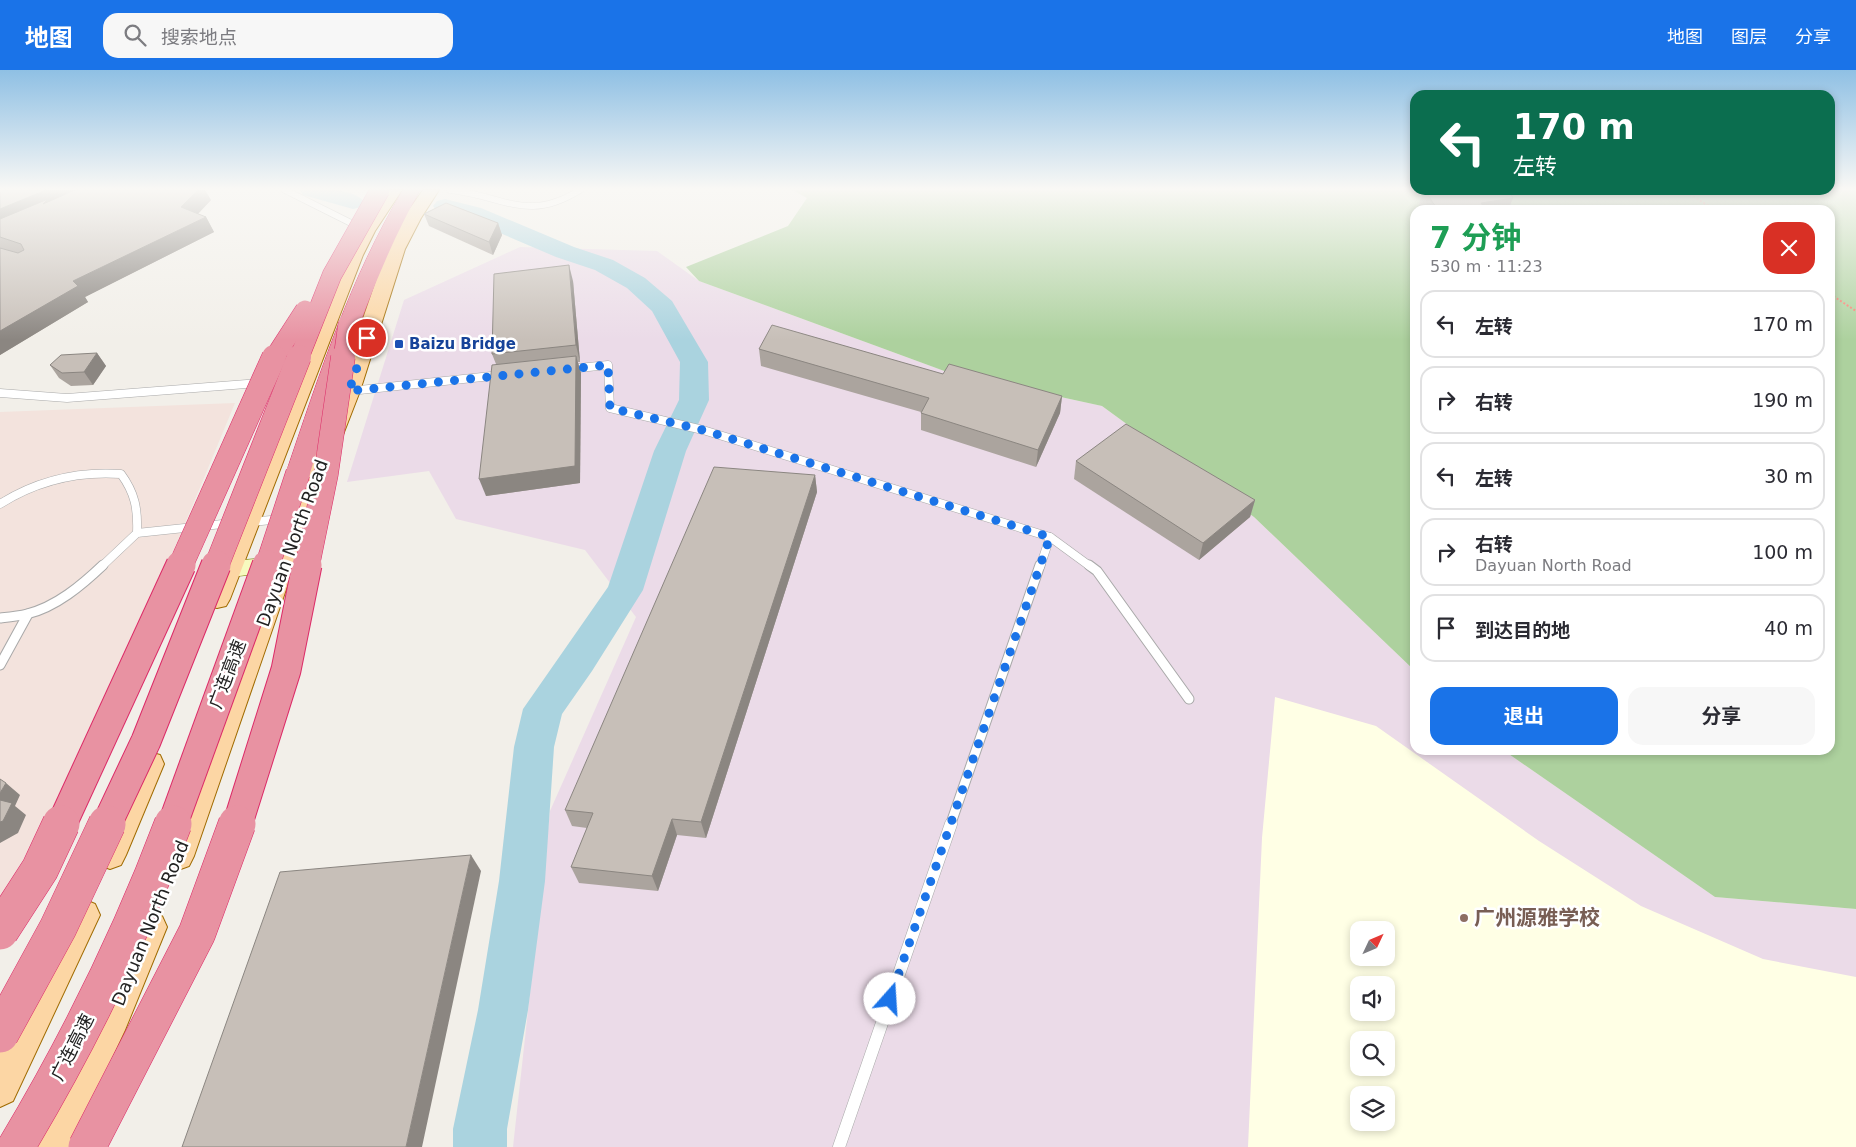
<!DOCTYPE html>
<html lang="zh">
<head>
<meta charset="utf-8">
<style>
  :root { --surface:#fff; --page:#f7f7f7; --text:#2b2b33; --muted:#7c7c81; --line:#e1e1e2; --accent:#1a73e8 }
  body { margin:0; font-family:"DejaVu Sans","Noto Sans SC",sans-serif; background:var(--page); color:var(--text); height:100vh; display:flex; flex-direction:column; font-size:19px; white-space:nowrap }
  * { box-sizing:border-box; margin:0 }
  p { font-size:16px; color:var(--muted) }
  .icon { flex:none; width:28px; height:28px; fill:none; stroke:currentColor; stroke-width:2; stroke-linecap:round; stroke-linejoin:round }
  .map { position:relative; flex:1; overflow:hidden }
  .side { position:absolute; left:1410px; top:135px; width:425px; height:550px; display:flex; flex-direction:column; background:var(--surface); border-radius:15px; box-shadow:0 2px 8px #0003 }
  .side>* { flex:none }
  .guide { position:absolute; left:1410px; top:20px; width:425px; height:105px; border-radius:15px; box-shadow:0 2px 8px #0003; background:#0b6e4f; color:#fff; overflow:hidden }
  .needle { width:32px; rotate:46deg }
  .buttons { position:absolute; left:1350px; top:851px; display:grid; gap:10px }
  .buttons a { display:grid; place-items:center; width:45px; height:45px; border-radius:10px; background:var(--surface); box-shadow:0 2px 8px #0003; font-size:25px }
  .pin { position:absolute; display:grid; place-items:center; width:42px; height:42px; color:#fff; margin:-21px; border:2px solid #fff; border-radius:50%; box-shadow:0 1px 5px #0007 }
  .me { position:absolute; width:55px; margin:-28px; rotate:19deg; stroke-linejoin:round; filter:drop-shadow(0 0 4px #0008) }
  .turn { display:flex; align-items:center; gap:18px; height:105px; padding:0 20px; font-size:22px }
  .turn .icon { width:65px; height:65px; stroke-width:2.5 }
  .turn b { display:block; font-size:35px; line-height:42px }
  .round { display:grid; place-items:center; flex:none; width:52px; height:52px; border-radius:15px; background:var(--page) }
  .head { display:flex; align-items:center; justify-content:space-between; height:85px; padding:0 20px }
  h1 { font-size:30px; font-weight:700; line-height:38px; color:#1e9e55 }
  .primary-button { display:flex; gap:10px; margin-top:auto; padding:10px 20px }
  .primary-button a { flex:1; height:58px; border-radius:15px; background:var(--accent); color:#fff; font-size:20px; font-weight:700; line-height:58px; text-align:center }
  .primary-button a+a { background:var(--page); color:var(--text) }
  ul { padding:0; list-style:none }
  li { display:flex; align-items:center; gap:15px; height:68px; margin:0 10px 8px; padding:0 10px; border:2px solid var(--line); border-radius:15px }
  li div { flex:1 }
  li b { display:block; font-size:19px }
  li em { font-style:normal }
  header { display:flex; align-items:center; gap:30px; box-sizing:border-box; height:70px; padding:0 25px; background:var(--accent); color:#fff }
  header strong { font-size:24px }
  nav { display:flex; gap:28px; margin-inline-start:auto; font-size:18px }
  .search { width:350px; height:45px; background:var(--page); display:flex; align-items:center; gap:12px; box-sizing:border-box; padding:0 18px; border-radius:15px; color:var(--muted); font-size:19px }
  .map>svg:first-child { display:block }
  .industrial { fill:#ebdbe8; fill-rule:evenodd }
  .education { fill:#ffffe5; fill-rule:evenodd }
  .military { fill:#f3e3dd }
  .forest { fill:#add19e }
  .lines { fill:none; stroke-linecap:round; stroke-linejoin:round }
  .river { fill:#aad3df; fill-rule:evenodd }
  .lane-far3-casing { stroke:#a9a9a9; stroke-width:7 }
  .lane-far2-casing { stroke:#a9a9a9; stroke-width:9 }
  .lane-far1-casing { stroke:#a9a9a9; stroke-width:11 }
  .lane-casing { stroke:#a9a9a9; stroke-width:13 }
  .secondary-casing { stroke:#707d05; stroke-width:1 }
  .primary-casing { stroke:#a06b00; stroke-width:2 }
  .highway-casing { stroke:#dc2a67; stroke-width:1 }
  .path { stroke:#fa8072; stroke-width:2; stroke-dasharray:2 2; stroke-linecap:butt }
  .lane-far3 { stroke:#fff; stroke-width:6 }
  .lane-far2 { stroke:#fff; stroke-width:8 }
  .lane-far1 { stroke:#fff; stroke-width:9 }
  .lane { stroke:#fff; stroke-width:12 }
  .secondary { fill:#f7fabf; fill-rule:evenodd }
  .primary { fill:#fcd6a4; fill-rule:evenodd }
  .highway { fill:#e892a2; fill-rule:evenodd }
  .highway-bridge-far3-casing { stroke:#dc2a67; stroke-width:20; stroke-linecap:butt }
  .highway-bridge-far2-casing { stroke:#dc2a67; stroke-width:25; stroke-linecap:butt }
  .highway-bridge-far1-casing { stroke:#dc2a67; stroke-width:31; stroke-linecap:butt }
  .highway-bridge-casing { stroke:#dc2a67; stroke-width:38; stroke-linecap:butt }
  .highway-bridge-far3 { stroke:#e892a2; stroke-width:19 }
  .highway-bridge-far2 { stroke:#e892a2; stroke-width:24 }
  .highway-bridge-far1 { stroke:#e892a2; stroke-width:29 }
  .highway-bridge { stroke:#e892a2; stroke-width:37 }
  .wall { fill:#aba49e }
  .shaded-wall { fill:#8b8681 }
  .building { fill:#c7bfb8; stroke:#8b8681 }
  .route { stroke:#1a73e8; stroke-width:9; stroke-dasharray:0 16.2 }
  .transit-dot { fill:#1a4fb4; stroke:#fff; stroke-width:2 }
  .education-dot { fill:#8d6e63; stroke:#fff; stroke-width:2 }
  .labels { text-anchor:middle; dominant-baseline:central; stroke-width:5; stroke-linejoin:round; paint-order:stroke }
  .far-transit-label { font-size:15px; font-weight:bold; fill:#164399; stroke:#fff; text-anchor:start }
  .street-label { font-size:18px; fill:#222; stroke:#fff }
  .near-education-label { font-size:21px; font-weight:bold; fill:#785e54; stroke:#fff; text-anchor:start }
</style>
</head>
<body>
<header>
<strong>地图</strong>
<div class="search"><svg class="icon" aria-label="search" viewBox="0 0 24 24"><circle cx="10" cy="10" r="6"/><path d="M15 15l6 6"/></svg>搜索地点</div>
<nav><a>地图</a><a>图层</a><a>分享</a></nav>
</header>
<div class="map">
<svg width="1856" height="1077" viewBox="0 0 1856 1077">
  <rect width="100%" height="100%" fill="#f2efe9"/>
  <!-- industrial -->
  <path class="industrial" d="M520 177 657 181 699 211 947 302 1102 336 1254 447 1415 601V680H1503L1715 827 1856 839V1077H513L550 741 636 547 585 480 456 449 429 401 347 412 404 230ZM1359 860H1386V888H1359ZM1359 915H1386V942H1359ZM1359 970H1386V998H1359ZM1359 1025H1386V1052H1359Z"/>
  <!-- education -->
  <path class="education" d="M1275 627 1376 656 1539 771 1641 836 1763 889 1856 907V1077H1248L1262 768ZM1359 860H1386V888H1359ZM1359 915H1386V942H1359ZM1359 970H1386V998H1359ZM1359 1025H1386V1052H1359Z"/>
  <!-- military -->
  <path class="military" d="M235 333 96 668 0 828V342Z"/>
  <!-- forest -->
  <path class="forest" d="M792 120H1856V839L1715 827 1503 680H1830V140H1415V601L1254 447 1102 336 947 302 699 211 686 197 788 156 807 128Z"/>
  <g class="lines">
    <!-- river -->
    <g class="river">
      <path d="M300 120C315 118 355 118 364 132L361 137 353 139 303 125Z"/>
      <path d="M445 129 481 138 574 177 613 190 645 208 672 231 708 292 709 330 686 381 643 520 592 601 562 644 554 677 545 811 528 940 507 1059V1077H453V1059L478 940 499 811 514 677 523 639 608 517 654 381 679 330 680 292 652 241 627 218 595 200 556 187 465 148 437 141 433 136 437 131Z"/>
    </g>
    <!-- lane-far3 casing -->
    <g class="lane-far3-casing">
      <g id="lane-far3">
        <path d="M285 120 359 157"/>
        <path d="M450 120C505 126 527 153 580 120"/>
      </g>
    </g>
    <!-- lane-far2 casing -->
    <g class="lane-far2-casing">
      <g id="lane-far2">
        <path d="M569 299 608 295 610 338 703 360 1050 467 1091 497"/>
        <path d="M350 321 501 305"/>
        <path d="M0 323 67 328 259 313"/>
        <path d="M0 434C38 410 77 401 121 404 135 423 138 439 137 463"/>
        <path d="M250 452 282 449"/>
        <path d="M101 497 137 463 232 453"/>
        <path d="M1040 497 1050 467"/>
      </g>
    </g>
    <!-- lane-far1 casing -->
    <g class="lane-far1-casing">
      <g id="lane-far1">
        <path d="M1089 495 1097 501 1189 629"/>
        <path d="M0 548C9 547 19 546 27 544 56 537 82 515 103 495"/>
        <path d="M0 595 28 544"/>
        <path d="M950 756 1040 495"/>
      </g>
    </g>
    <!-- lane casing -->
    <g class="lane-casing">
      <path id="lane" d="M839 1077 951 754"/>
    </g>
    <!-- secondary casing -->
    <g class="secondary-casing">
      <path id="secondary" d="M281 487 289 489 292 495 289 501 229 507 221 505 218 499 221 493 229 491Z"/>
    </g>
    <!-- primary casing -->
    <g class="primary-casing">
      <g id="primary">
        <path d="M386 120H402L375 161 363 185 230 529 226 536 217 538 208 536 204 529 345 185 357 161Z"/>
        <path d="M423 120H439L421 148 405 179 360 321 311 447 194 786 189 796 178 800 167 796 162 786 287 447 338 321 387 179 403 148Z"/>
        <path d="M149 682 160 685 164 694 126 785 121 795 110 799 99 795 94 785 134 694 138 685Z"/>
        <path d="M83 829 95 834 100 845 13 1031 0 1037V978L71 834Z"/>
        <path d="M150 841 162 846 167 857 125 960 70 1077H31L99 934 138 846Z"/>
      </g>
    </g>
    <!-- highway casing -->
    <g class="highway-casing">
      <path id="highway" d="M403 120H420C370 210 341 306 310 403L307 408 298 411 289 408 286 403C319 306 350 208 403 120Z"/>
    </g>
    <!-- path -->
    <g class="path">
      <path d="M1683 120 1715 140"/>
      <path d="M1830 224 1856 241"/>
    </g>
    <!-- lane-far3 -->
    <use href="#lane-far3" class="lane-far3"/>
    <!-- lane-far2 -->
    <use href="#lane-far2" class="lane-far2"/>
    <!-- lane-far1 -->
    <use href="#lane-far1" class="lane-far1"/>
    <!-- lane -->
    <use href="#lane" class="lane"/>
    <!-- secondary -->
    <use href="#secondary" class="secondary"/>
    <!-- primary -->
    <use href="#primary" class="primary"/>
    <!-- highway -->
    <use href="#highway" class="highway"/>
    <!-- highway-bridge-far3 casing -->
    <g class="highway-bridge-far3-casing">
      <g id="highway-bridge-far3">
        <path d="M274 288 305 240"/>
        <path d="M299 288 332 205 380 120"/>
        <path d="M343 288 348 253"/>
      </g>
    </g>
    <!-- highway-bridge-far2 casing -->
    <g class="highway-bridge-far2-casing">
      <g id="highway-bridge-far2">
        <path d="M180 497 274 287"/>
        <path d="M216 497 299 287"/>
        <path d="M267 497 298 403"/>
        <path d="M307 497 326 404 343 287"/>
      </g>
    </g>
    <!-- highway-bridge-far1 casing -->
    <g class="highway-bridge-far1-casing">
      <g id="highway-bridge-far1">
        <path d="M61 756 181 495"/>
        <path d="M106 756 146 671 216 495"/>
        <path d="M172 756 267 495"/>
        <path d="M237 756 286 600 307 495"/>
      </g>
    </g>
    <!-- highway-bridge casing -->
    <g class="highway-bridge-casing">
      <g id="highway-bridge">
        <path d="M0 861 40 799 61 754"/>
        <path d="M0 964 58 858 107 754"/>
        <path d="M16 1077C77 975 131 866 173 754"/>
        <path d="M87 1077 197 863 237 754"/>
      </g>
    </g>
    <!-- highway-bridge-far3 -->
    <use href="#highway-bridge-far3" class="highway-bridge-far3"/>
    <!-- highway-bridge-far2 -->
    <use href="#highway-bridge-far2" class="highway-bridge-far2"/>
    <!-- highway-bridge-far1 -->
    <use href="#highway-bridge-far1" class="highway-bridge-far1"/>
    <!-- highway-bridge -->
    <use href="#highway-bridge" class="highway-bridge"/>
  </g>
  <!-- wall -->
  <g class="wall">
    <path d="M0 120 211 130 198 144 206 147 214 162 85 227 88 232 0 285Z"/>
    <path d="M1424 120H1508L1513 128 1508 140H1422L1419 134Z"/>
    <path d="M424 144 498 153 502 165 493 185 429 156Z"/>
    <path d="M573 211 580 292H578L581 303 580 413 486 426 496 294 492 284Z"/>
    <path d="M759 279 943 304 1062 326 1060 343 1036 397 921 360V342L761 296Z"/>
    <path d="M97 283 106 296 93 315 71 316 59 308 50 295Z"/>
    <path d="M1076 391 1255 430 1250 447 1199 490 1074 409Z"/>
    <path d="M815 405 817 422 706 768 677 765 658 821 579 813 571 797 587 758 572 756 565 740Z"/>
  </g>
  <!-- shaded-wall -->
  <g class="shaded-wall">
    <path d="M46 120H83L0 160V139Z"/>
    <path d="M198 120H205L211 130 189 153 181 137Z"/>
    <path d="M1513 128 1508 140H1478L1481 133Z"/>
    <path d="M206 147 214 162 85 227 88 232 0 285V261L73 211Z"/>
    <path d="M498 153 502 165 493 185 489 172Z"/>
    <path d="M569 195 573 211 580 292 576 275Z"/>
    <path d="M97 283 106 296 93 315 84 302Z"/>
    <path d="M576 286 581 303 580 413 486 426 479 409Z"/>
    <path d="M1062 326 1060 343 1036 397 1038 380Z"/>
    <path d="M815 405 817 422 706 768 701 752Z"/>
    <path d="M1255 430 1250 447 1199 490 1203 473Z"/>
    <path d="M6 713 20 725 15 736 26 745 18 763 0 773V723Z"/>
    <path d="M672 749 677 765 658 821 652 806Z"/>
    <path d="M471 785 481 801 422 1077H406Z"/>
  </g>
  <!-- building -->
  <g class="building">
    <path d="M0 120H46L0 139Z"/>
    <path d="M75 120H198L181 137 206 147 73 211 78 216 0 261V178L18 183 24 180 21 174 0 167V149L48 129 43 134Z"/>
    <path d="M1425 120H1508L1513 128 1481 133 1486 140H1439L1433 133Z"/>
    <path d="M446 133 498 153 489 172 424 144Z"/>
    <path d="M569 195 576 275 492 284 494 204Z"/>
    <path d="M772 255 943 304 949 294 1062 326 1038 380 921 343 929 328 759 279Z"/>
    <path d="M97 283 84 302 62 303 50 295 61 285Z"/>
    <path d="M576 286 575 396 479 409 492 295Z"/>
    <path d="M1126 354 1255 430 1203 473 1076 391Z"/>
    <path d="M714 397 815 405 701 752 672 749 652 806 571 797 593 743 565 740Z"/>
    <path d="M0 709 6 713 0 723Z"/>
    <path d="M0 730 12 733 3 751 0 752Z"/>
    <path d="M471 785 406 1077H182L280 802Z"/>
  </g>
  <!-- sky -->
  <linearGradient id="sky" x2="0" y2="1"><stop stop-color="#8fc0e4"/><stop offset="0.44" stop-color="#f9f8f5"/><stop offset="1" stop-color="#f9f8f5" stop-opacity="0"/></linearGradient>
  <rect width="1856" height="270" fill="url(#sky)"/>
  <g class="lines">
    <!-- route -->
    <path class="route" d="M367 268 349 321 608 295 610 338 703 360 1050 467 890 929"/>
  </g>
  <!-- markers -->
  <rect class="transit-dot" x="394" y="269" width="10" height="10" rx="2.5"/>
  <circle class="education-dot" cx="1464" cy="848" r="5"/>
  <g class="labels">
    <!-- far-transit labels -->
    <g class="far-transit-label">
      <text x="409" y="274">Baizu Bridge</text>
    </g>
    <!-- street labels -->
    <g class="street-label">
      <text transform="translate(292 473) rotate(-70)">Dayuan North Road</text>
      <text transform="translate(227 604) rotate(-69)">广连高速</text>
      <text transform="translate(150 853) rotate(-68)">Dayuan North Road</text>
      <text transform="translate(72 977) rotate(-63)">广连高速</text>
    </g>
    <!-- near-education labels -->
    <g class="near-education-label">
      <text x="1474" y="848">广州源雅学校</text>
    </g>
  </g>
</svg>
<div class="buttons">
<a><svg class="needle" viewBox="-14 -14 28 28"><path d="M0-13l5 13h-10z" fill="#e53935"/><path d="M0 13l5-13h-10z" fill="#7c7c81"/></svg></a>
<a><svg class="icon" aria-label="sound" viewBox="0 0 24 24"><path d="M4 9h4l5-4v14l-5-4H4zM17 9q2 3 0 6"/></svg></a>
<a><svg class="icon" aria-label="search" viewBox="0 0 24 24"><circle cx="10" cy="10" r="6"/><path d="M15 15l6 6"/></svg></a>
<a><svg class="icon" aria-label="layers" viewBox="0 0 24 24"><path d="M12 4l9 5-9 5-9-5zM3 14l9 5 9-5"/></svg></a>
</div>
<div class="pin" style="left:367px;top:268px;background:#d93025"><svg class="icon" aria-label="arrive" viewBox="0 0 24 24"><path d="M6 21V4h12l-3 4 3 4H6"/></svg></div>
<svg class="me" style="left:890px;top:929px" viewBox="-20 -20 40 40"><circle r="19" fill="#fff"/><path d="M0-13L10 11 0 6-10 11z" fill="#1a73e8"/></svg>
<div class="guide">
<div class="turn"><svg class="icon" aria-label="left" viewBox="0 0 24 24"><path d="M17 20v-9H6M10 6l-5 5 5 5"/></svg><div><b>170 m</b>左转</div></div>
</div>
<section class="side">
<div class="head"><div><h1>7 分钟</h1><p>530 m · 11:23</p></div><a class="round" style="background:#d93025;color:#fff"><svg class="icon" aria-label="close" viewBox="0 0 24 24"><path d="M6 6l12 12M18 6L6 18"/></svg></a></div>
<ul>
<li><svg class="icon" aria-label="left" viewBox="0 0 24 24"><path d="M17 20v-9H6M10 6l-5 5 5 5"/></svg><div><b>左转</b></div><em>170 m</em></li>
<li><svg class="icon" aria-label="right" viewBox="0 0 24 24"><path d="M7 20v-9h11M14 6l5 5-5 5"/></svg><div><b>右转</b></div><em>190 m</em></li>
<li><svg class="icon" aria-label="left" viewBox="0 0 24 24"><path d="M17 20v-9H6M10 6l-5 5 5 5"/></svg><div><b>左转</b></div><em>30 m</em></li>
<li><svg class="icon" aria-label="right" viewBox="0 0 24 24"><path d="M7 20v-9h11M14 6l5 5-5 5"/></svg><div><b>右转</b><p>Dayuan North Road</p></div><em>100 m</em></li>
<li><svg class="icon" aria-label="arrive" viewBox="0 0 24 24"><path d="M6 21V4h12l-3 4 3 4H6"/></svg><div><b>到达目的地</b></div><em>40 m</em></li>
</ul>
<div class="primary-button"><a>退出</a><a>分享</a></div>
</section>
</div>
</body>
</html>
